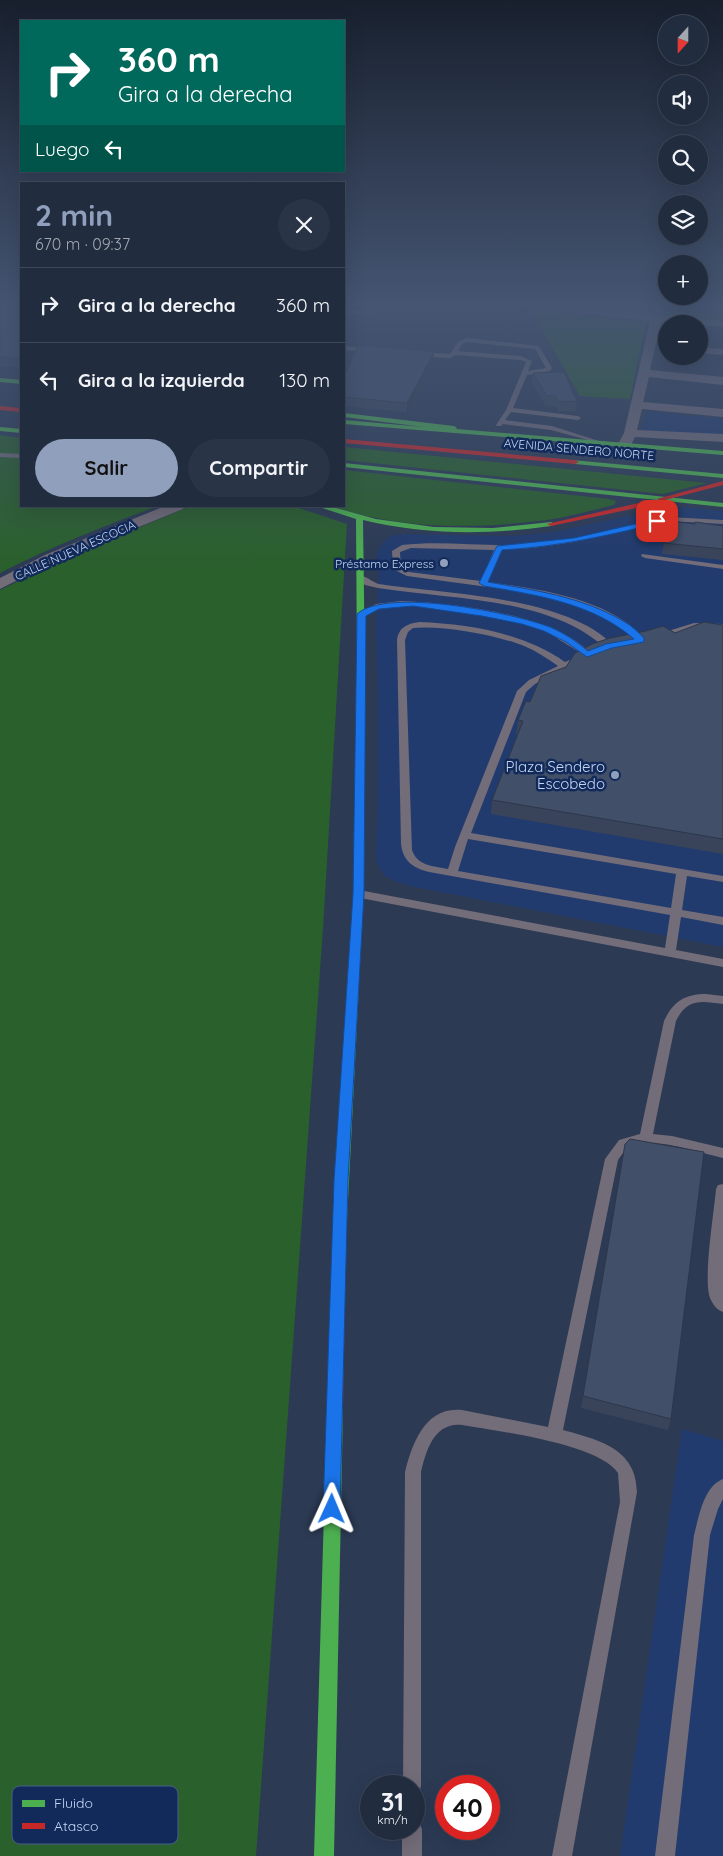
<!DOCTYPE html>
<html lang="es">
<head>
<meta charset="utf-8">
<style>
  :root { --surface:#212c3f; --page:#293446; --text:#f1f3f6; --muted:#a2a7b0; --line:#3e4859; --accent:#8f9fbc }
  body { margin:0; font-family:Quicksand,sans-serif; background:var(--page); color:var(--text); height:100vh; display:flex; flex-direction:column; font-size:19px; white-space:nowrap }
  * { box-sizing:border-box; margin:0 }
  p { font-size:16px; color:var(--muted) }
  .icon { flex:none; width:28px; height:28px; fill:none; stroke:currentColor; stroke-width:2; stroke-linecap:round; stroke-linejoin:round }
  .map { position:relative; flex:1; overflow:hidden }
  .panel { position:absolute; left:20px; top:182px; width:325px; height:325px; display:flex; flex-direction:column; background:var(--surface); border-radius:0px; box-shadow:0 5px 20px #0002,0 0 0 1px var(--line) }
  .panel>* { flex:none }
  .top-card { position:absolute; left:20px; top:20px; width:325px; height:152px; border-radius:0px; box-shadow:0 5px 20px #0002,0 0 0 1px var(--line); background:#00695c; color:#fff; overflow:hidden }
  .needle { width:32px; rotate:201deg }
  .controls { position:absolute; left:658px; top:15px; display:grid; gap:10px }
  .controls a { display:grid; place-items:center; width:50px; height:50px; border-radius:50%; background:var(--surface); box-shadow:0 5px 20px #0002,0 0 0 1px var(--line); font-size:25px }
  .speed { position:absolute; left:360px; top:1775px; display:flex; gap:10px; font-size:25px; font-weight:700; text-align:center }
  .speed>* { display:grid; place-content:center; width:65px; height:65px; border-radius:50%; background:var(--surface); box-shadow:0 5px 20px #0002,0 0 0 1px var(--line); line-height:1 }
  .speed small { font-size:12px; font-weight:400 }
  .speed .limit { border:8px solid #d22; background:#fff; color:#111 }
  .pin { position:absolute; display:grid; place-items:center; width:42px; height:42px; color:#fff; margin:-21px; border-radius:10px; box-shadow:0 2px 8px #0006 }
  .me { position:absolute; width:55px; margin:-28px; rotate:1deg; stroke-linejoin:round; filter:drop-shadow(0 0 4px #0008) }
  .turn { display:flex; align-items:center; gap:18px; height:105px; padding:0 15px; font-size:22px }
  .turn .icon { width:65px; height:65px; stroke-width:2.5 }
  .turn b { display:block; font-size:35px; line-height:42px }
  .then { display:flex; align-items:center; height:48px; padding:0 15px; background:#0003; gap:10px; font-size:19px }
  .round { display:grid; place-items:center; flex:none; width:52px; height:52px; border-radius:26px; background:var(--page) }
  .head { display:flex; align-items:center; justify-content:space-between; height:85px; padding:0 15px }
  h1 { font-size:30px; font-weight:700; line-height:38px; color:var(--accent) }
  .primary-button { display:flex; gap:10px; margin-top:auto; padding:10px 15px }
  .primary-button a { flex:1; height:58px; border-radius:30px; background:var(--accent); color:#111; font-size:20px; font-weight:700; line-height:58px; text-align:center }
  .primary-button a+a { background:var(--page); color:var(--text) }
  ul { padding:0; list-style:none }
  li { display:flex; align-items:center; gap:15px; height:75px; padding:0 15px; border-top:1px solid var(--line) }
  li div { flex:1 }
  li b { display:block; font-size:19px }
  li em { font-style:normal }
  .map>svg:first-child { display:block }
  .built { fill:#213b6e }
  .green { fill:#2a602c }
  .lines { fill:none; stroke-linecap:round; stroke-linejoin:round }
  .lane { fill:#736c79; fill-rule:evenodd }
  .street { fill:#736c79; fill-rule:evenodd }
  .fast { fill:#4caf50; fill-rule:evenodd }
  .jam { fill:#c62828; fill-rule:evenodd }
  .wall { fill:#39445a }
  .shaded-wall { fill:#2e374a }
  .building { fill:#424f69; stroke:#2e374a }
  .route { fill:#1a73e8; stroke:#114b97 }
  .poi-dot { fill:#8f9fbc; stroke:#122a5a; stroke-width:2 }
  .labels { text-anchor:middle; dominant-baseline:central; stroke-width:5; stroke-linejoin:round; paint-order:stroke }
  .far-street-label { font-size:12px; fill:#c5d6f4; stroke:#122a5a }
  .far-poi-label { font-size:12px; fill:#c5d6f4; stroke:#122a5a; text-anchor:end }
  .poi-label { font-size:15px; fill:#c5d6f4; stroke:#122a5a; text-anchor:end }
  .key { fill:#122a5a; stroke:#485e88; stroke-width:1 }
  .key-label { font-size:14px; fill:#c5d6f4 }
</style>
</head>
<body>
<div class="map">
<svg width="723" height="1856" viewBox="0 0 723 1856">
  <rect width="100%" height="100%" fill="#2c3a54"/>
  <!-- built -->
  <g class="built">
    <path d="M647 411 723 419V435L641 430Z"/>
    <path d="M674 506 723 511V947L410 886 395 881 385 876 380 869 376 860 378 798V698L376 626 379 572 377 554 382 543 392 536 402 534 513 536 554 532Z"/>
    <path d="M682 1429 723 1441V1856H620Z"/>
  </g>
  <!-- green -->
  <g class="green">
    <path d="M450 304H560L567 315 646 322 630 399 580 396 531 311Z"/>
    <path d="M664 310 723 315V322L663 317Z"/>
    <path d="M0 435 21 438V506H158C104 526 51 547 0 573Z"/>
    <path d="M344 447 707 483 663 494 344 460Z"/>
    <path d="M344 470 609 499 616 501 614 505C592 510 569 517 547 520 478 529 399 530 332 506H344Z"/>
    <path d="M191 506H293L347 524 323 929 256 1856H0V590L80 552Z"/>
  </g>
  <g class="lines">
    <!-- lane -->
    <g class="lane">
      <path d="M344 309 368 311 371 313 368 315 344 313Z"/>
      <path d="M466 338 539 346 552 368 550 371 527 375 513 408 578 416 581 418 578 420 511 412 505 420 552 426 599 441V443L551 430 503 424 501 426H497L496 425 506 410 526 362 520 360 456 355 450 358 418 356 415 354 418 352 450 354 458 342ZM467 342 535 349 546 368 528 371 532 361 521 356 458 351 462 344Z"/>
      <path d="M344 346 370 348 373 350 370 352 344 350Z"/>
      <path d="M0 453 21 454V458L0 457Z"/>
      <path d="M669 517 723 520V524L669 521 574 542 533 548 502 550 488 582C538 589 612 599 645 640L641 643 618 625 594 613 569 603 517 591 407 576 393 569 392 551 402 545C445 540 489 548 533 544 579 539 624 527 669 517ZM411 548 494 550 481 581 409 572 401 568 400 552Z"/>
      <path d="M642 554 723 565V569L645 558 641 556Z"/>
      <path d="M357 575C364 574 372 582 379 584 445 594 567 596 614 646L613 648H607C595 640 584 631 571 625 512 597 441 598 378 588L365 585 357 579Z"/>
      <path d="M401 601C452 603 556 614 591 654L590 656C584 657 554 635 544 631 507 617 420 599 382 608 375 610 368 614 361 617L357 614 376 604Z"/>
      <path d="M419 622C470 624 523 633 565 662L570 660 574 663 535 684 526 692 471 833 723 876V882L687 876 682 910 723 917V925L681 917 676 950 723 959V967L355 897 354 894 355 891 359 890 665 948 670 915 429 872C413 868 403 861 401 844L397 640C399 627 407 624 419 622ZM413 628C441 625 497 635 524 646 536 651 547 658 558 666L529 680 517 691 455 847 448 869C434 866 417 866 412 850L405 640 408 632ZM468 839 676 874 671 908 458 871Z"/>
      <path d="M694 623 723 624V630L694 629 659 638 655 635Z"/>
      <path d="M706 994 723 996V1004C701 1001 687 998 676 1021L653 1134 672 1136 723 1148V1158C701 1153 648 1134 628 1148 624 1151 621 1156 618 1160L563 1430C599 1440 636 1448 637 1492L572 1856H552L620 1502 618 1473C599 1444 497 1431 462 1425 434 1422 426 1451 421 1472V1786L419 1793 414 1795V1786H403L405 1472C412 1444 425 1406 462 1410L548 1427 605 1159 619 1140 640 1134 664 1021C673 1002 684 994 706 994Z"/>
      <path d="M723 1184V1312C717 1310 713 1305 710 1298 703 1279 714 1213 716 1189L718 1185Z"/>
      <path d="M723 1479V1499L718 1509 710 1535 675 1856H655L694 1535C699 1517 703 1487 723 1479Z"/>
      <path d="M414 1820 419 1822 422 1829V1856H402V1829H414Z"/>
    </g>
    <!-- street -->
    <g class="street">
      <path d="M567 304 651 314 654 306 658 305 663 308 662 315 723 321V327L661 322 650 370 723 377V385L649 377 643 402 723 409V417L642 409 637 430 723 434V442L635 437 629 449H619L617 446 624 433 650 321 578 313 574 312Z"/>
      <path d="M699 347 723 349V355L699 353Z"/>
      <path d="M165 506H185L183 509 55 561 0 589V578L45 555Z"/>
    </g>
    <!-- fast -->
    <g class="fast">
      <path d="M0 378 21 380V384L0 382Z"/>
      <path d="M344 413 454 426 456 427 457 429 723 451V455L344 424V420L424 427 344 417Z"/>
      <path d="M0 427 21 429V433L0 431Z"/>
      <path d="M572 460 723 474V478L575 464 571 462Z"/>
      <path d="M344 463 723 503V507L344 467Z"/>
      <path d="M316 506H329L376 519 434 527 493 528 551 522 555 524 551 526C488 535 425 535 363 520L365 671 361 674 357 671 356 519Z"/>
      <path d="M353 981 359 985 346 1240 344 1244 339 1246 334 1244 332 1240 347 985Z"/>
      <path d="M335 1401 340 1403 343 1408 334 1856H314L327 1408 330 1403Z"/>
    </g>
    <!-- jam -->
    <g class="jam">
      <path d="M0 406 21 408V412L0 410Z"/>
      <path d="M344 439 575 460 579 462 575 464 344 443Z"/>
      <path d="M723 481V485L661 501 657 499Z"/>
      <path d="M643 502H646V506L551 526 547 524Z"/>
      <path d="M361 668 365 671 364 894 359 985 353 989 347 985 354 894 357 671Z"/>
      <path d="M339 1234 344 1236 346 1240 343 1408 340 1413 335 1415 330 1413 327 1408 332 1240 334 1236Z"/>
    </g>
  </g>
  <!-- wall -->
  <g class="wall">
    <path d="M0 304H21V368L0 366Z"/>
    <path d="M434 361 407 412 344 406V377Z"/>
    <path d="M533 373 577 401 576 411H558L555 406H546L532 382Z"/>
    <path d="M695 524 723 526V560L662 554 664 543Z"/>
    <path d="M723 625V854L491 814 492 800 517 735H516L518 720 530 702 675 633Z"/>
    <path d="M623 1156 671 1419 668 1430 581 1408Z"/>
  </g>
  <!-- shaded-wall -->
  <g class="shaded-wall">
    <path d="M434 352V361L407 412V403Z"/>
    <path d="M19 359H21V368Z"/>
  </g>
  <!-- building -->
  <g class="building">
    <path d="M0 304H21V359H19L0 357Z"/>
    <path d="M358 345 434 352 407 403 344 397V377Z"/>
    <path d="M564 372 577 401 559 402 555 396H547L533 373Z"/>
    <path d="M669 521 695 524V522L723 526V549L664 543Z"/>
    <path d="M704 622 723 625V839L492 800 523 721 518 720 526 701 530 702 541 676 566 667 575 653 592 644 610 638 646 631 663 626 675 633Z"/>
    <path d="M630 1139 704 1152 671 1419 583 1396 625 1144Z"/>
  </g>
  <!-- sky -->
  <linearGradient id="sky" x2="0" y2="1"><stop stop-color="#18202e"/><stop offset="0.54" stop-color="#455572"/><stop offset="1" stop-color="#455572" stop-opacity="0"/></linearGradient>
  <rect width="723" height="564" fill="url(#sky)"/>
  <!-- route -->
  <path class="route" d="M657 519 659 520V523C607 536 556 547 502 550L488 582C534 590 583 597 623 621 631 625 638 632 644 638V642L612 648 587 657 566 642 544 631 522 624 482 616 413 606 379 609 366 616 364 894 348 1180 340 1509 337 1515 332 1517 326 1515 323 1509 334 1180 353 894 357 614C387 587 513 613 550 627 564 633 576 641 588 651L606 644 634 639C593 603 536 595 484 586L479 583 497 546 574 538Z"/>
  <!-- markers -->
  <g class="poi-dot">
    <circle cx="444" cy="563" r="5"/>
    <circle cx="615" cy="775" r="5"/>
  </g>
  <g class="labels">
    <!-- far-street labels -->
    <g class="far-street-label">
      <text transform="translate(579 449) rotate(5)">AVENIDA SENDERO NORTE</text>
      <text transform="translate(75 550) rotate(-24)">CALLE NUEVA ESCOCIA</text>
    </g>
    <!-- far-poi labels -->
    <g class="far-poi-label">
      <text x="434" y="563">Préstamo Express</text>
    </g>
    <!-- poi labels -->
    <g class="poi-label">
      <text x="605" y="766">Plaza Sendero<tspan x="605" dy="17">Escobedo</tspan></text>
    </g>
  </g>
  <!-- legend -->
  <rect x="12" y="1786" width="166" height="58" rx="8" class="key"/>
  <rect x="22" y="1800" width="23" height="7" fill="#4caf50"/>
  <rect x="22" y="1823" width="23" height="6" fill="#c62828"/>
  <g class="key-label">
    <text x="54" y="1808">Fluido</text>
    <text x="54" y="1831">Atasco</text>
  </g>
</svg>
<div class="controls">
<a><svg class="needle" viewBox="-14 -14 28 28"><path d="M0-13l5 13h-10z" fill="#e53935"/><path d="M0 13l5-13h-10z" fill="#a2a7b0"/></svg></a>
<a><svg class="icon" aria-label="sound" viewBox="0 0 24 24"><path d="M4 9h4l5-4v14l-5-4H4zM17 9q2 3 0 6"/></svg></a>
<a><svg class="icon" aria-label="search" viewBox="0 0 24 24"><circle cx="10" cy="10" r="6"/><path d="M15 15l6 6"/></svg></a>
<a><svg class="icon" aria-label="layers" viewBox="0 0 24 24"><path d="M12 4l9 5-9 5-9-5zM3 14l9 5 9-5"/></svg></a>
<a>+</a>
<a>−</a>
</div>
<div class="speed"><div>31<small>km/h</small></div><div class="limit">40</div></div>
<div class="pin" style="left:657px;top:521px;background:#d93025"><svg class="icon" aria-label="arrive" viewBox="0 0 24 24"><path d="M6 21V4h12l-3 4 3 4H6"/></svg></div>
<svg class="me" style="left:332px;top:1509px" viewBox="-20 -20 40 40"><path d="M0-17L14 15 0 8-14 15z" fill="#1a73e8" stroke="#fff" stroke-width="4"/></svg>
<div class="top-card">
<div class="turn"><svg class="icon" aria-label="right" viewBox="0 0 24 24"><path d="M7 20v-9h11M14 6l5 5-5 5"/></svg><div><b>360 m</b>Gira a la derecha</div></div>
<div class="then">Luego<svg class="icon" aria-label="left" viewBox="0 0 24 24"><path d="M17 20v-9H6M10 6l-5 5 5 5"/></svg></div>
</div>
<section class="panel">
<div class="head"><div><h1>2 min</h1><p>670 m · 09:37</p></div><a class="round"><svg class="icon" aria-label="close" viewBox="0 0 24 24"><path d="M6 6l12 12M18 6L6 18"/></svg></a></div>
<ul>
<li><svg class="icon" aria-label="right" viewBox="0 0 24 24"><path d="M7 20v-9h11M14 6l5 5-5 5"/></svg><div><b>Gira a la derecha</b></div><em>360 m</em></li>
<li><svg class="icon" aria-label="left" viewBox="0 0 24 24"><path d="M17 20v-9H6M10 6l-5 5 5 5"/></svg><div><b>Gira a la izquierda</b></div><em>130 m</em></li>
</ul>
<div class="primary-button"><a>Salir</a><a>Compartir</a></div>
</section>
</div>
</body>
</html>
